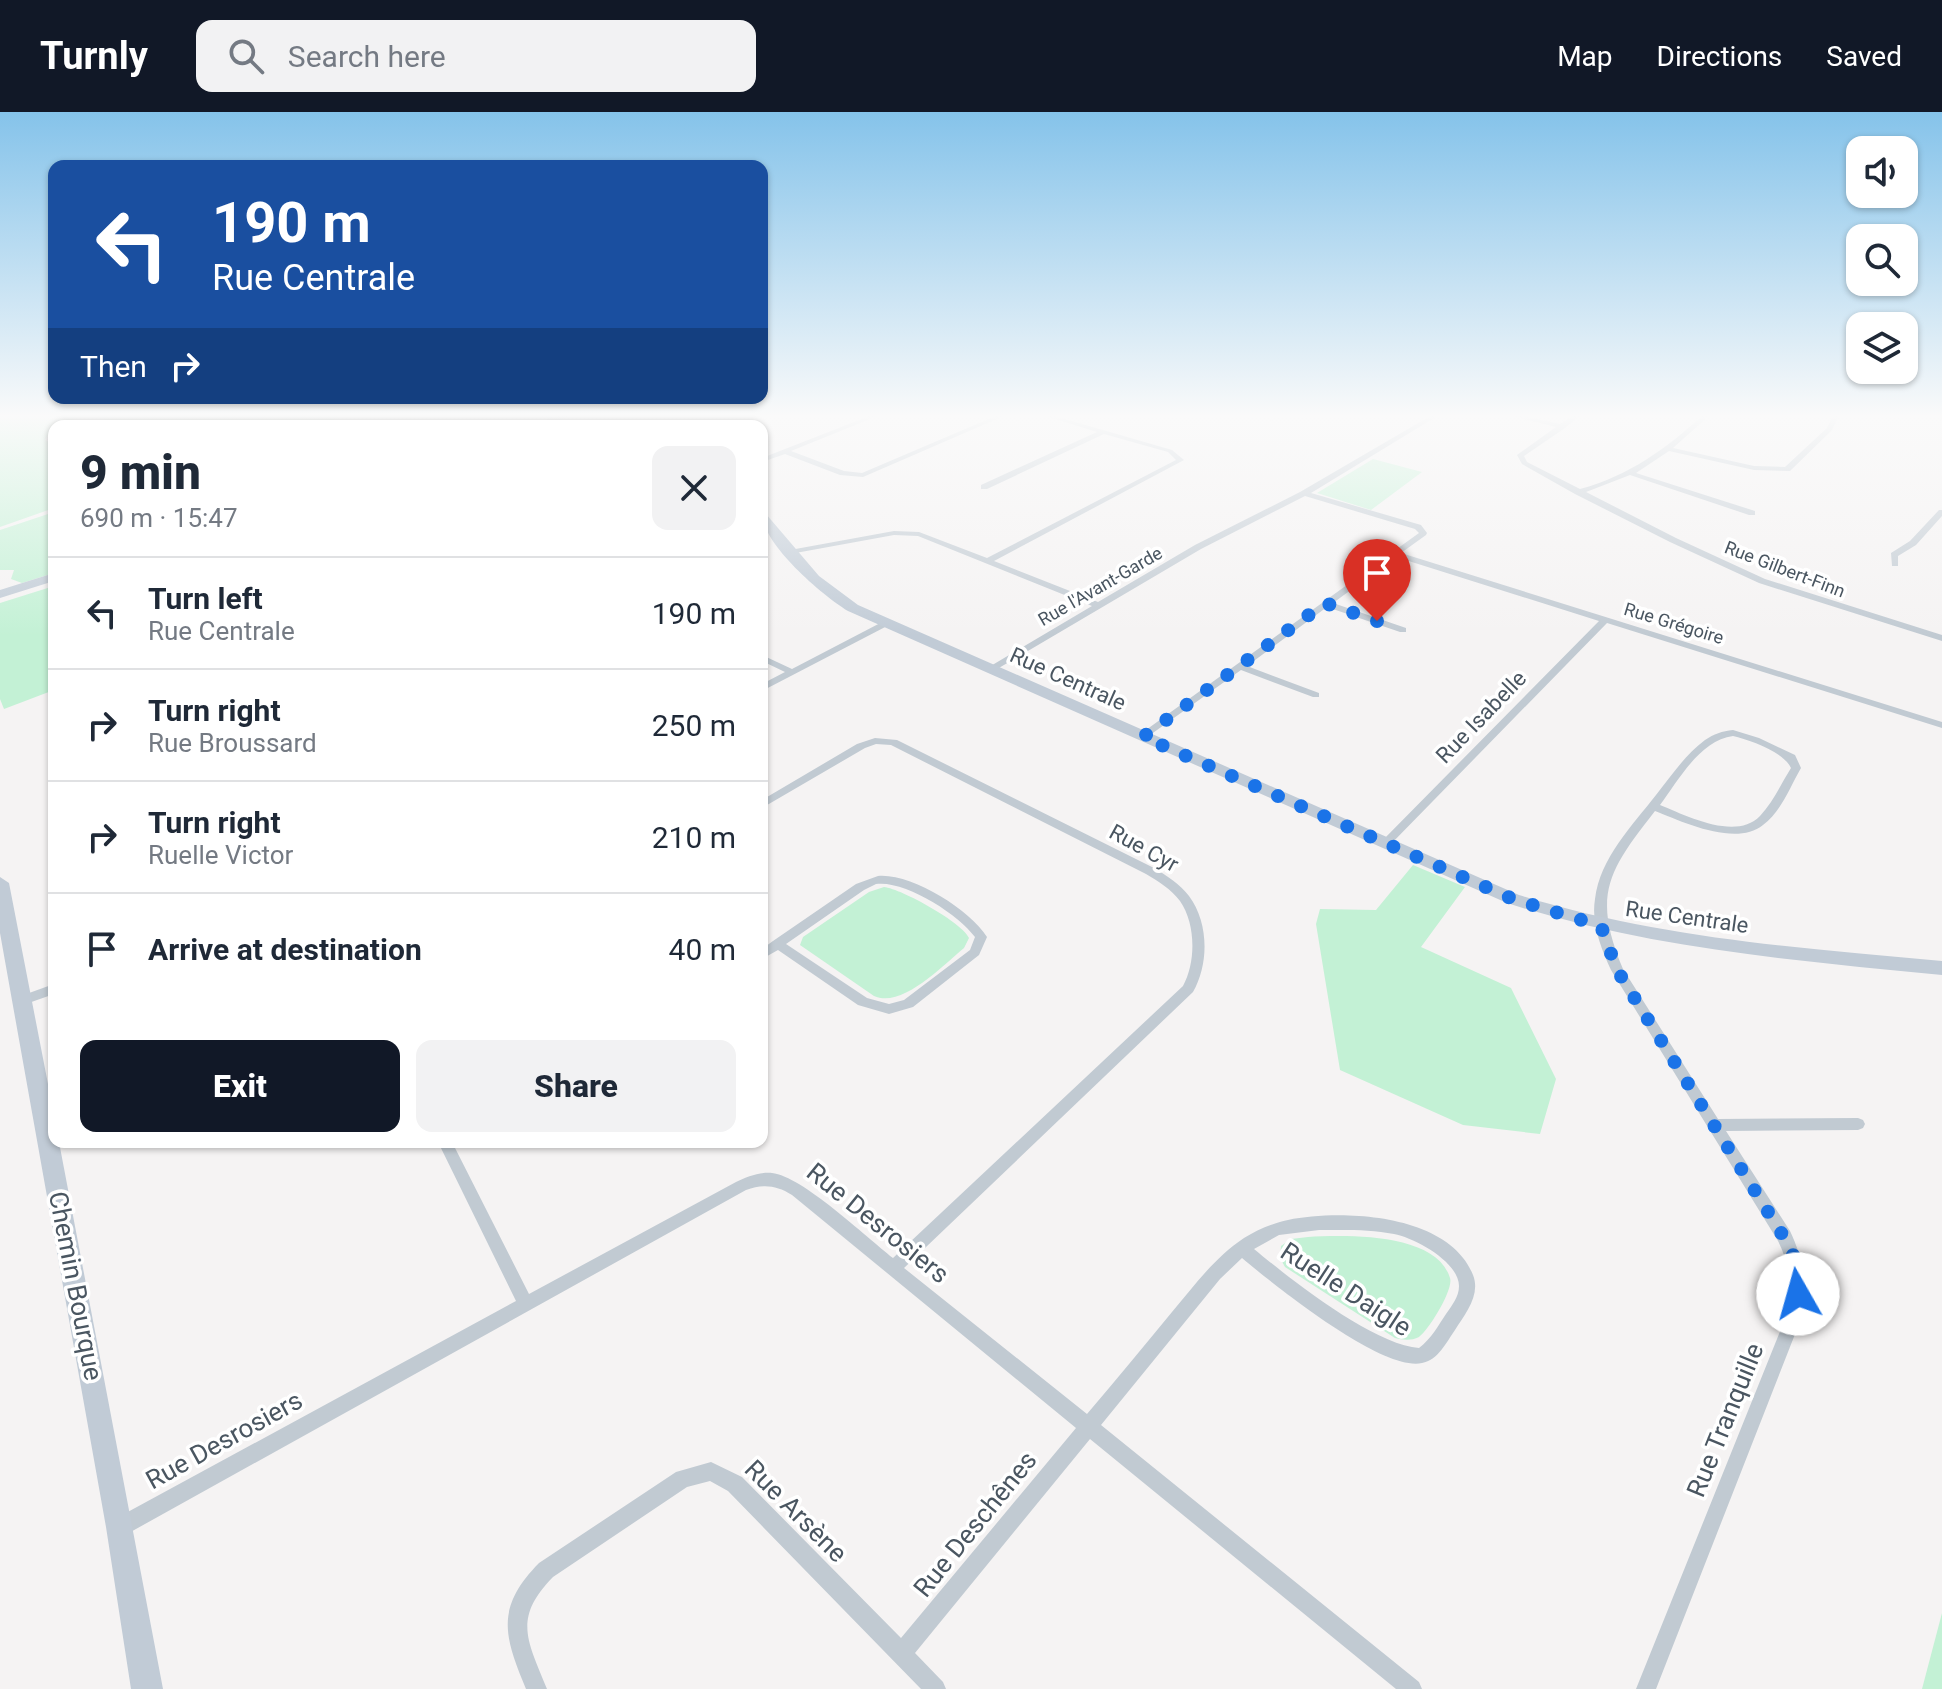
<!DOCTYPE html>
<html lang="en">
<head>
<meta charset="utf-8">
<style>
  :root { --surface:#fff; --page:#f2f2f3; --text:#1f2937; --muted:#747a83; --line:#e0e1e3; --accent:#111827 }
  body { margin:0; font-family:Roboto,sans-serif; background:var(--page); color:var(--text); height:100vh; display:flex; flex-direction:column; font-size:30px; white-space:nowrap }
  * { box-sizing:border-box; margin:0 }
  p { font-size:26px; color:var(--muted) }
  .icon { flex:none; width:44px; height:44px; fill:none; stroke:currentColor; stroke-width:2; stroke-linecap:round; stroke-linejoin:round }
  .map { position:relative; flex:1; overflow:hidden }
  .details { position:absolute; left:48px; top:308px; width:720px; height:728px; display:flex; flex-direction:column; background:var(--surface); border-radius:16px; box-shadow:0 2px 6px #0004 }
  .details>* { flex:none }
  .guide { position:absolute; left:48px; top:48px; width:720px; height:244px; border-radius:16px; box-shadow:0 2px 6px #0004; background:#1a4fa0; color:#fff; overflow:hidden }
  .controls { position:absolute; left:1846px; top:24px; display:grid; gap:16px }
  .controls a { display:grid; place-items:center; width:72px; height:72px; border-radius:16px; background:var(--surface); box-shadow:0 2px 6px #0004; font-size:40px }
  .pin { position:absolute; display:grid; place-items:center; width:68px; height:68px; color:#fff; margin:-82px -34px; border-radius:50% 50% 50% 0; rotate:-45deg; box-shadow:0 0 8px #0007 }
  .pin .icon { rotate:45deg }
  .me { position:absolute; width:88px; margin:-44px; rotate:353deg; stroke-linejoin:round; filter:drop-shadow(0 0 6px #0008) }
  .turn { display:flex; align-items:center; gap:28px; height:168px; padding:0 32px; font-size:36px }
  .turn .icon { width:104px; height:104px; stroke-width:2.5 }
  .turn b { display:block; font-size:56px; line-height:68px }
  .then { display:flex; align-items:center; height:76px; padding:0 32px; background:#0003; gap:16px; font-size:30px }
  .round { display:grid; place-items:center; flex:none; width:84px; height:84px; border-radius:16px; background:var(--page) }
  .head { display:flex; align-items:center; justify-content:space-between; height:136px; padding:0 32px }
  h1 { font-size:48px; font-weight:800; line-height:60px }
  .action { display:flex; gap:16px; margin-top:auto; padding:16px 32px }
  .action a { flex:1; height:92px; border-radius:16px; background:var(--accent); color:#fff; font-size:32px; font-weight:800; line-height:92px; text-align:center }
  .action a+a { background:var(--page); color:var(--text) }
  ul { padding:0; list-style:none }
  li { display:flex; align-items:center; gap:24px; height:112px; padding:0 32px; border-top:2px solid var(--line) }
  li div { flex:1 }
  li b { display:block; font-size:30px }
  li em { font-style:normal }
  header { display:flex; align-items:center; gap:48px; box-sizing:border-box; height:112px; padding:0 40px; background:var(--accent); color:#fff }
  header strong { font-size:38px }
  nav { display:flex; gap:44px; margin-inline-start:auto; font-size:28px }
  .search { width:560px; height:72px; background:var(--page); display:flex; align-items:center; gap:20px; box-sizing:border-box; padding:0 28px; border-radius:16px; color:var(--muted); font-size:30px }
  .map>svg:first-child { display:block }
  .green { fill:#c3f1d5 }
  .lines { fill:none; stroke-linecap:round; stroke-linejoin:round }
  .street { fill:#c1cad2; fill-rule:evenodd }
  .secondary { fill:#c1cbd6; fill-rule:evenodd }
  .route { stroke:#1a73e8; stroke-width:14; stroke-dasharray:0 25.2 }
  .labels { text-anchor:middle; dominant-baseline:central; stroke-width:7; stroke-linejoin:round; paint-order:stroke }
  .far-street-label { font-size:18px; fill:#4a5661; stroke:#fff }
  .street-label { font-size:22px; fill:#4a5661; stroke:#fff }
  .near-street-label { font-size:26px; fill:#4a5661; stroke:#fff }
</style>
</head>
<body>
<header>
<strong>Turnly</strong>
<div class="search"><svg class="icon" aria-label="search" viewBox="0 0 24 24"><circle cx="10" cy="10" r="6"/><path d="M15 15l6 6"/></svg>Search here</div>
<nav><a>Map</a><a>Directions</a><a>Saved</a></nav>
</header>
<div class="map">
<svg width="1942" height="1577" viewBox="0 0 1942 1577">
  <rect width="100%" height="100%" fill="#f5f3f3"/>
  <!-- green -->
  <g class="green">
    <path d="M0 303 84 304 54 314 45 328 54 333V396L0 415Z"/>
    <path d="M93 303H344L320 314H119Z"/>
    <path d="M1373 347 1422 360 1371 398 1317 381Z"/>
    <path d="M54 400V461L22 471 11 467 14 458H0V418Z"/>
    <path d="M54 474V578L4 597 0 587V491Z"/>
    <path d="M1413 753 1465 775 1421 835 1511 876 1556 967 1540 1022 1463 1013 1340 958 1316 812 1320 797 1376 798Z"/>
    <path d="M884 775C902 777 963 811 969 826L964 836C943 853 902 897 874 884L800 833 803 825 869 780Z"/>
    <path d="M1308 1125C1345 1123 1436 1120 1450 1166 1454 1177 1429 1218 1419 1225 1411 1229 1403 1228 1395 1226L1285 1155 1280 1146 1281 1134 1291 1127Z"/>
    <path d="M1942 1501V1577H1922Z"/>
  </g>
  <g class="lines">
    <!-- street -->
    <g class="street">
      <path d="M539 303H547L556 307 553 309Z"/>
      <path d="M872 303H880L791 339 844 359 862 361 998 303H1006L863 365 840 363 785 342 762 350V346Z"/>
      <path d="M1042 303H1051L1172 338 1184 348 994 449 1098 490 1195 433 1300 380 1432 303H1439L1311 381 1421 413 1427 421 1426 423 1401 441 1942 610V616L1607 511 1389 734H1381L1379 732 1381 730 1599 509 1396 445 1333 491 1406 516V520H1400L1327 495 1247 554 1319 581V585H1313L1241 558 1143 628 1139 627V623L1419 421 1415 417 1305 384 1201 437 992 560 987 557 989 555 1092 494 918 424 894 423 790 442 786 440 790 438 894 419 919 420 987 446 1176 348 1168 340 1104 322 987 377H981V373L1097 320Z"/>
      <path d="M1508 303H1519L1560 312 1574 303H1581L1565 316 1524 344 1527 350 1580 377C1629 364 1667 336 1703 303H1710L1673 336 1754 354 1785 355 1827 316 1833 303H1839L1832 318 1790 359 1754 358 1669 339 1636 361 1755 399V403H1749L1630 363 1586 380 1676 426 1765 467 1942 523V529L1759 471 1670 430 1575 382 1522 352 1517 343 1556 315Z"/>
      <path d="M1939 398H1942V404L1916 433 1898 444V454H1892L1891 441 1910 429Z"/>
      <path d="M886 508 889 509V513L762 579V572L785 560 762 549V543L792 557Z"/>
      <path d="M1733 618 1759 626 1795 643 1801 656C1790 675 1781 700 1763 713 1736 735 1683 710 1655 699 1608 759 1592 783 1623 857L1718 1007 1858 1006 1863 1008 1865 1012 1863 1016 1858 1018 1726 1019 1790 1119C1805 1151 1809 1178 1799 1212L1656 1577H1636L1783 1212C1791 1183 1792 1156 1778 1129L1611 858C1601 836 1591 812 1595 787 1600 746 1632 714 1656 683 1671 664 1685 643 1705 628 1714 622 1722 619 1733 618ZM1733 624C1750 628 1784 640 1791 656 1781 672 1773 690 1760 704 1736 729 1687 704 1660 693 1678 669 1700 628 1733 624Z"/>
      <path d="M875 626 897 628 1154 756C1167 764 1180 772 1189 784 1209 811 1209 852 1193 880L904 1156 1087 1302C1116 1268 1144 1234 1172 1200 1194 1174 1215 1145 1244 1126 1257 1118 1273 1111 1288 1108 1343 1097 1449 1102 1473 1163 1481 1183 1465 1202 1455 1218 1446 1231 1438 1248 1422 1251 1382 1260 1273 1172 1242 1146L1220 1167 1101 1313 1419 1570 1422 1577H1396L1090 1327 915 1541 943 1570 946 1577H921L728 1379 710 1369 687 1375 553 1465C512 1507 528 1529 547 1577H526C504 1524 495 1496 539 1451L676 1360 711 1350 742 1365 901 1526 1076 1316 792 1083C776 1073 763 1072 746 1078L127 1422 120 1425 113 1422 110 1415 113 1408 516 1189 438 1030H452L529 1182 736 1070C747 1065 759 1060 772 1061 802 1064 866 1125 893 1146L1183 874C1196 850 1196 812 1180 789 1171 777 1158 769 1146 762L891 633 876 632 865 636 762 696V688L857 632ZM1319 1118C1344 1118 1370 1117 1394 1122 1415 1126 1459 1150 1459 1174 1459 1185 1452 1193 1446 1202 1438 1214 1431 1227 1419 1236 1374 1233 1290 1167 1254 1137L1279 1123Z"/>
      <path d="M878 764C911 761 969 797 987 825L979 843 913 895 889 902 858 893 778 838 762 847V837L773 829 856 772ZM876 772C905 768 958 802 975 825L970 838 904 888 889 892 867 886 786 832 864 778Z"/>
      <path d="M54 872V882L23 893 18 891 16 888 18 885Z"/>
    </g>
    <!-- secondary -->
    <g class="secondary">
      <path d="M559 303H573L543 314H528Z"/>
      <path d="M762 401 766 402 819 464 858 493 1519 783C1657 826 1799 836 1942 849V863C1793 848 1650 837 1507 791L848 499C822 483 762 432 762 401Z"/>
      <path d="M54 461V469L0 486V478Z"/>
      <path d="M0 765 9 771 54 1003V1030H59L163 1577H131L106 1415 0 821Z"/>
    </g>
  </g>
  <!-- sky -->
  <linearGradient id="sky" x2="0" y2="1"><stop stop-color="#85c3ea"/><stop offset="0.58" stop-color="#fafafa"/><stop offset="1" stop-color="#fafafa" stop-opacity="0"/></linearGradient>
  <rect width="1942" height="524" fill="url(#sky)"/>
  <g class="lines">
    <!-- route -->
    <path class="route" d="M1377 509 1325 491 1143 625 1513 787 1601 814 1617 858 1790 1135 1797 1154 1798 1182"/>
  </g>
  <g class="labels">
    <!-- far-street labels -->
    <g class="far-street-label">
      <text transform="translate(1785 457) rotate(21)">Rue Gilbert-Finn</text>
      <text transform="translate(1100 474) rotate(-30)">Rue l'Avant-Garde</text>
      <text transform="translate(1674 511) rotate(17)">Rue Grégoire</text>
    </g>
    <!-- street labels -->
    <g class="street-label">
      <text transform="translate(1068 567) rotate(24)">Rue Centrale</text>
      <text transform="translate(1481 605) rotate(-46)">Rue Isabelle</text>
      <text transform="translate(1144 736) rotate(29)">Rue Cyr</text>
      <text transform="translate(1687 805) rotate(8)">Rue Centrale</text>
    </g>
    <!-- near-street labels -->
    <g class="near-street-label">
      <text transform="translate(878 1111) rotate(39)">Rue Desrosiers</text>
      <text transform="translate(76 1174) rotate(79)">Chemin Bourque</text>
      <text transform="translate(1346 1177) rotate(33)">Ruelle Daigle</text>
      <text transform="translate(1725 1308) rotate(-68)">Rue Tranquille</text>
      <text transform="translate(224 1328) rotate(-29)">Rue Desrosiers</text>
      <text transform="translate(796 1399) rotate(45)">Rue Arsène</text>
      <text transform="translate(975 1412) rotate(-51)">Rue Deschênes</text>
    </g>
  </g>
</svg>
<div class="controls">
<a><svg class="icon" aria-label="sound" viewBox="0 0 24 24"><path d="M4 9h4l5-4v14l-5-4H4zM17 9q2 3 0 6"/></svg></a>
<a><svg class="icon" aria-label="search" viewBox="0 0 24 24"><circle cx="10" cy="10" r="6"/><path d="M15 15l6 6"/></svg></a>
<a><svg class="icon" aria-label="layers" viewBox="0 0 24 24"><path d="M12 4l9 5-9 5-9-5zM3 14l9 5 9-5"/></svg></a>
</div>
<div class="pin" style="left:1377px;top:509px;background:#d93025"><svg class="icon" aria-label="arrive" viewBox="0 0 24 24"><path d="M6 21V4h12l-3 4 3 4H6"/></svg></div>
<svg class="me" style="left:1798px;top:1182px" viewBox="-20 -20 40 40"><circle r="19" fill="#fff"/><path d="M0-13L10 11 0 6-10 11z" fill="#1a73e8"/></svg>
<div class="guide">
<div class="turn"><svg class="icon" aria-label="left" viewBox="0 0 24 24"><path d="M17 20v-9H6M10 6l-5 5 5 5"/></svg><div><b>190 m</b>Rue Centrale</div></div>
<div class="then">Then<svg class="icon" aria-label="right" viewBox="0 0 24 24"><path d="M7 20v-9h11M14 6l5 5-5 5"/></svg></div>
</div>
<section class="details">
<div class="head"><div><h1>9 min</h1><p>690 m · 15:47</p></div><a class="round"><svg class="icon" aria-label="close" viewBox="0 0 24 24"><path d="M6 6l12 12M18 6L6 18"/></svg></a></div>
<ul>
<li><svg class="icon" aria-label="left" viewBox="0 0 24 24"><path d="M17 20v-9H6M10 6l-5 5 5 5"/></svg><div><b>Turn left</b><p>Rue Centrale</p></div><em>190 m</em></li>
<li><svg class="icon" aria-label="right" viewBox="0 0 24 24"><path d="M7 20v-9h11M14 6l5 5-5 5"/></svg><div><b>Turn right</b><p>Rue Broussard</p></div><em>250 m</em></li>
<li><svg class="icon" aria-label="right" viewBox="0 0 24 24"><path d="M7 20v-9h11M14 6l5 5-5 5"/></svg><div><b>Turn right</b><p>Ruelle Victor</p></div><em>210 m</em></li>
<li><svg class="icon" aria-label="arrive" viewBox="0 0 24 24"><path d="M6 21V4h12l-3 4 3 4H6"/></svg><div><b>Arrive at destination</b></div><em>40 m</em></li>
</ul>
<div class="action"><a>Exit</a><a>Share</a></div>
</section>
</div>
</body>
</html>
